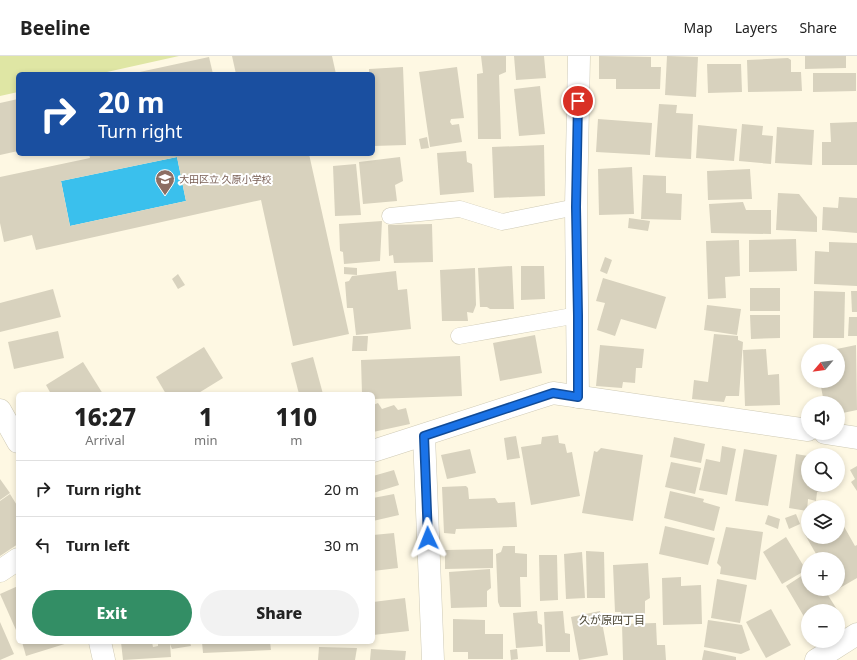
<!DOCTYPE html>
<html lang="en">
<head>
<meta charset="utf-8">
<style>
  :root { --surface:#fff; --page:#f2f2f2; --text:#222; --muted:#767676; --line:#e0e0e0; --accent:#338e65 }
  body { margin:0; font-family:"Noto Sans","Noto Sans JP",sans-serif; background:var(--page); color:var(--text); height:100vh; display:flex; flex-direction:column; font-size:15px; white-space:nowrap }
  * { box-sizing:border-box; margin:0 }
  p { font-size:13px; color:var(--muted) }
  .icon { flex:none; width:22px; height:22px; fill:none; stroke:currentColor; stroke-width:2; stroke-linecap:round; stroke-linejoin:round }
  .map { position:relative; flex:1; overflow:hidden }
  .sheet { position:absolute; left:16px; top:336px; width:359px; height:252px; display:flex; flex-direction:column; background:var(--surface); border-radius:6px; box-shadow:0 2px 6px #0003 }
  .sheet>* { flex:none }
  .guide { position:absolute; left:16px; top:16px; width:359px; height:84px; border-radius:6px; box-shadow:0 2px 6px #0003; background:#1a4fa0; color:#fff; overflow:hidden }
  .needle { width:26px; rotate:241deg }
  .fabs { position:absolute; left:801px; top:288px; display:grid; gap:8px }
  .fabs a { display:grid; place-items:center; width:44px; height:44px; border-radius:50%; background:var(--surface); box-shadow:0 2px 6px #0003; font-size:20px }
  .pin { position:absolute; display:grid; place-items:center; width:34px; height:34px; color:#fff; margin:-17px; border:2px solid #fff; border-radius:50%; box-shadow:0 1px 4px #0007 }
  .me { position:absolute; width:44px; margin:-22px; rotate:358deg; stroke-linejoin:round; filter:drop-shadow(0 0 3px #0008) }
  .turn { display:flex; align-items:center; gap:14px; height:84px; padding:0 16px; font-size:18px }
  .turn .icon { width:52px; height:52px; stroke-width:2.5 }
  .turn b { display:block; font-size:28px; line-height:34px }
  .eta { display:flex; justify-content:space-evenly; align-items:center; height:68px; text-align:center }
  .eta b { font-size:24px; font-weight:800; line-height:28px }
  .action { display:flex; gap:8px; margin-top:auto; padding:8px 16px }
  .action a { flex:1; height:46px; border-radius:24px; background:var(--accent); color:#fff; font-size:16px; font-weight:800; line-height:46px; text-align:center }
  .action a+a { background:var(--page); color:var(--text) }
  ul { padding:0; list-style:none }
  li { display:flex; align-items:center; gap:12px; height:56px; padding:0 16px; border-top:1px solid var(--line) }
  li div { flex:1 }
  li b { display:block; font-size:15px }
  li em { font-style:normal }
  header { display:flex; align-items:center; gap:24px; box-sizing:border-box; height:56px; padding:0 20px; background:var(--surface); border-bottom:1px solid var(--line) }
  header strong { font-size:19px }
  nav { display:flex; gap:22px; margin-inline-start:auto; font-size:14px }
  .map>svg:first-child { display:block }
  .green { fill:#dfe6a4 }
  .water { fill:#3ac0ed }
  .building { fill:#d8d2be; fill-rule:evenodd }
  .lines { fill:none; stroke-linecap:round; stroke-linejoin:round }
  .lane-casing { stroke:#cfcab5; stroke-width:17 }
  .street-casing { stroke:#cfcab5; stroke-width:23 }
  .secondary-casing { stroke:#cfcab5; stroke-width:23 }
  .lane { stroke:#fff; stroke-width:16 }
  .street { stroke:#fff; stroke-width:22 }
  .secondary { stroke:#fff; stroke-width:22 }
  .route-casing { stroke:#114b97; stroke-width:10 }
  .route { stroke:#1a73e8; stroke-width:7 }
  .labels { text-anchor:middle; dominant-baseline:central; stroke-width:4; stroke-linejoin:round; paint-order:stroke }
  .education-label { font-size:10px; fill:#785e54; stroke:#fff; text-anchor:start }
  .neighbourhood-label { font-size:11px; fill:#4a4533; stroke:#fff }
</style>
</head>
<body>
<header>
<strong>Beeline</strong>
<nav><a>Map</a><a>Layers</a><a>Share</a></nav>
</header>
<div class="map">
<svg width="857" height="604" viewBox="0 0 857 604">
  <rect width="100%" height="100%" fill="#fef8e3"/>
  <!-- green -->
  <path class="green" d="M0 0H179L98 18H18V36L0 40Z"/>
  <!-- water -->
  <path class="water" d="M177 101 186 145 70 170 61 125Z"/>
  <!-- building -->
  <g class="building">
    <path d="M232 0H332L336 18H236Z"/>
    <path d="M481 0H506V16L499 19 501 83H478L477 18 483 17Z"/>
    <path d="M514 0H544L546 22 516 24Z"/>
    <path d="M599 0 651 1V11H661L660 33H616V23H599Z"/>
    <path d="M667 0 698 1 696 41 665 39Z"/>
    <path d="M805 0H846V12L805 13Z"/>
    <path d="M209 1 213 18H136L135 17Z"/>
    <path d="M788 2 791 4V16H801L802 35 748 36 747 4Z"/>
    <path d="M707 8H741L742 36 708 37Z"/>
    <path d="M403 11 406 89 373 90V18H369V13Z"/>
    <path d="M457 11 464 62 451 63 450 66 452 69 459 68 462 86 430 91 419 16Z"/>
    <path d="M813 17H856V35L813 36Z"/>
    <path d="M540 30 545 78 519 80 514 33Z"/>
    <path d="M18 43V95L0 99V47Z"/>
    <path d="M659 48 677 49 676 57 693 58 691 103 655 101Z"/>
    <path d="M598 63 652 67 650 99 596 96Z"/>
    <path d="M857 66V109H822V86H831L830 67Z"/>
    <path d="M742 68 763 70 762 79 773 80 771 108 739 105Z"/>
    <path d="M698 69 737 73 734 105 696 102Z"/>
    <path d="M777 71 814 74 812 109 775 107Z"/>
    <path d="M427 81 429 92 421 93 419 83Z"/>
    <path d="M544 89 545 140 494 142 492 91Z"/>
    <path d="M466 95 467 106 472 108 474 136 440 139 437 97Z"/>
    <path d="M89 98H309L349 278 293 290 261 144 36 194 32 179 4 186 0 167V121L90 102ZM177 101 186 145 70 170 61 125Z"/>
    <path d="M400 101 403 125 395 129 397 145 363 148 359 106Z"/>
    <path d="M356 108 361 159 335 160 333 110Z"/>
    <path d="M632 111 634 158 599 159 598 113Z"/>
    <path d="M750 113 752 143 708 144 707 115Z"/>
    <path d="M643 119 666 120V137L682 138 681 164 641 163Z"/>
    <path d="M778 137 799 138 817 161V176L776 174Z"/>
    <path d="M839 141 857 142V177L822 174 823 151 838 152Z"/>
    <path d="M743 146 746 154H771V178L711 177 709 148Z"/>
    <path d="M629 162 650 165 648 175 628 172Z"/>
    <path d="M382 165 380 205 344 208 343 196 340 195 339 168Z"/>
    <path d="M432 168 433 206 394 207 393 199 389 200 388 169Z"/>
    <path d="M796 183 797 215 749 216V184Z"/>
    <path d="M739 184 740 220 725 221 726 242 708 243 706 185Z"/>
    <path d="M829 186 857 187V230L814 228 815 195 829 196Z"/>
    <path d="M605 201 612 204 607 218 600 215Z"/>
    <path d="M512 210 514 253H490L487 251H480L478 212Z"/>
    <path d="M521 210H544L545 243 521 244Z"/>
    <path d="M344 211 357 212V219L344 218Z"/>
    <path d="M475 212 476 249 473 257 467 256 468 265H442L440 214Z"/>
    <path d="M396 215 398 234 407 233 411 273 356 279 353 252H347L345 226 349 225 352 220Z"/>
    <path d="M178 218 185 229 178 233 172 223Z"/>
    <path d="M603 222 666 241 656 273 621 263 615 280 597 274 605 247 596 245Z"/>
    <rect x="750" y="232" width="30" height="23"/>
    <path d="M53 233 61 261 0 276V247Z"/>
    <path d="M814 235 845 236 844 282H813Z"/>
    <path d="M851 235H857V256H852Z"/>
    <path d="M707 249 741 253 737 279 704 274Z"/>
    <path d="M750 259H780V282L751 283Z"/>
    <path d="M849 261H857V280H848Z"/>
    <path d="M58 275 64 302 14 313 8 286Z"/>
    <path d="M714 278 738 280V284L743 286 739 340H726L724 346 692 343 694 324 708 326Z"/>
    <path d="M535 279 542 317 500 325 493 287Z"/>
    <path d="M353 280H368L367 295H352Z"/>
    <path d="M600 289 644 293 642 312H636L635 327 623 326 622 332 596 330Z"/>
    <path d="M856 289 857 354 838 358V347H824L820 325H838V295L832 294Z"/>
    <path d="M204 291 223 322 197 338H166L156 321Z"/>
    <path d="M766 293 768 319 779 318 780 349 745 350 743 294Z"/>
    <path d="M460 300 462 340 373 343V338H362L361 304Z"/>
    <path d="M313 301 323 338H299L291 307Z"/>
    <path d="M83 306 103 338H51L46 329Z"/>
    <path d="M378 347 382 353 394 349 398 354 406 352 410 368 373 376V349Z"/>
    <path d="M558 379 559 387 565 388 567 397 572 396 580 440 531 449 521 391 541 388 542 381Z"/>
    <path d="M516 380 520 402 507 404 504 382Z"/>
    <path d="M674 381 705 388 701 407 670 401Z"/>
    <path d="M722 390 736 393 727 439 699 434 706 403 720 406Z"/>
    <path d="M601 392 643 399 633 465 582 457 594 395 597 396Z"/>
    <path d="M470 393 476 417 447 423 441 399Z"/>
    <path d="M744 393 777 399 768 450 735 445Z"/>
    <path d="M796 398 808 400V429H831L821 436H817L816 445 808 443 807 455 789 452Z"/>
    <path d="M671 406 701 412 695 438 665 431Z"/>
    <path d="M857 410V435L851 426 855 423 850 414Z"/>
    <path d="M394 414 399 429 373 437V420Z"/>
    <path d="M0 423 10 437 0 444Z"/>
    <path d="M466 430 468 432 469 443 495 442 498 447 515 446 517 471 456 473 455 478 444 477 442 431Z"/>
    <path d="M670 435 704 443 703 446 720 451 714 475 664 462Z"/>
    <path d="M10 438 18 451V488L0 500V445Z"/>
    <path d="M394 438 399 459 373 465V442Z"/>
    <path d="M796 458 800 468 789 473 785 462Z"/>
    <path d="M768 459 780 463 778 473 765 468Z"/>
    <path d="M838 460 855 490 857 489V522L838 533V503H819L804 477 808 474V481H838Z"/>
    <path d="M665 470 715 482 708 509 659 498Z"/>
    <path d="M726 471 763 476 756 524 720 518 721 511 717 507Z"/>
    <path d="M394 477 398 512 373 515V479Z"/>
    <path d="M786 481 806 514 782 528 763 496Z"/>
    <path d="M503 490H515V497L527 498V521H520L521 551H500L498 546 496 498 501 496Z"/>
    <path d="M493 493V512L445 513V494Z"/>
    <path d="M586 495 604 496 605 542H587Z"/>
    <path d="M582 496 585 542 566 543 564 498Z"/>
    <path d="M539 499H557L558 544 540 545Z"/>
    <path d="M648 507 650 542 645 545V561H621V556H615L613 509Z"/>
    <path d="M490 513 491 532 487 535V551L451 552 449 516Z"/>
    <path d="M803 519 808 527V533H812L813 535 817 533H824L838 555H808V562L806 564 786 530Z"/>
    <path d="M681 521V530L701 529 702 568 663 569 662 522Z"/>
    <path d="M717 523 747 529 740 567 711 562Z"/>
    <path d="M18 530V573L16 574 0 538Z"/>
    <path d="M405 542 409 575 373 579V546Z"/>
    <path d="M771 553 791 589 766 602 746 566Z"/>
    <path d="M537 555 538 567 542 569 543 590 516 592 513 557Z"/>
    <path d="M563 555 565 577 570 578V596H546L544 556Z"/>
    <path d="M600 555 608 599 579 604 571 561Z"/>
    <path d="M453 563 485 564V578H503V603H468V596H453Z"/>
    <path d="M708 564 742 569 750 594 741 598 704 591Z"/>
    <path d="M0 566 14 598 0 604Z"/>
    <path d="M656 567 657 589H665L666 604H623L622 568Z"/>
    <path d="M22 586H71L26 600Z"/>
    <path d="M121 586H152L153 591 158 590V586H190L191 590 172 593 170 588 171 601 123 604Z"/>
    <path d="M202 586H270L271 594 203 597Z"/>
    <path d="M319 591 357 592 355 604H318Z"/>
    <path d="M371 593 406 595 405 604H370Z"/>
    <path d="M517 593 518 603 511 604 510 594Z"/>
    <path d="M704 594 736 601V604H702Z"/>
  </g>
  <g class="lines">
    <!-- lane casing -->
    <g class="lane-casing">
      <g id="lane">
        <path d="M390 160 460 153 502 166 576 151"/>
        <path d="M459 280 578 259"/>
      </g>
    </g>
    <!-- street casing -->
    <g class="street-casing">
      <g id="street">
        <path d="M578 341 576 151 579 0"/>
        <path d="M0 354 18 386"/>
        <path d="M825 377 857 382"/>
        <path d="M424 380 433 604"/>
        <path d="M373 395 553 337 808 374"/>
        <path d="M0 515 18 503"/>
        <path d="M100 586 104 604"/>
      </g>
    </g>
    <!-- secondary casing -->
    <g class="secondary-casing">
      <path id="secondary" d="M816 604 857 578"/>
    </g>
    <!-- lane -->
    <use href="#lane" class="lane"/>
    <!-- street -->
    <use href="#street" class="street"/>
    <!-- secondary -->
    <use href="#secondary" class="secondary"/>
  </g>
  <g class="lines">
    <!-- route casing -->
    <g class="route-casing">
      <path id="route" d="M428 482 424 380 553 337 578 341V260L576 151 578 45"/>
    </g>
    <!-- route -->
    <use href="#route" class="route"/>
  </g>
  <!-- icons -->
  <defs>
    <g id="school-pin" transform="scale(1)"><path d="M0 17L-7.5 6A9.5 9.5 0 1 1 7.5 6Z" fill="#8d6e63" stroke="#fff"/><path d="M0-5L7-2L0 1L-7-2ZM-4 1L0 2.5L4 1V4Q0 6-4 4Z" fill="#fff"/></g>
  </defs>
  <g fill-rule="evenodd">
    <use href="#school-pin" x="165" y="123"/>
  </g>
  <g class="labels">
    <!-- education labels -->
    <g class="education-label">
      <text x="179" y="123">大田区立 久原小学校</text>
    </g>
    <!-- neighbourhood labels -->
    <g class="neighbourhood-label">
      <text x="612" y="563">久が原四丁目</text>
    </g>
  </g>
</svg>
<div class="fabs">
<a><svg class="needle" viewBox="-14 -14 28 28"><path d="M0-13l5 13h-10z" fill="#e53935"/><path d="M0 13l5-13h-10z" fill="#767676"/></svg></a>
<a><svg class="icon" aria-label="sound" viewBox="0 0 24 24"><path d="M4 9h4l5-4v14l-5-4H4zM17 9q2 3 0 6"/></svg></a>
<a><svg class="icon" aria-label="search" viewBox="0 0 24 24"><circle cx="10" cy="10" r="6"/><path d="M15 15l6 6"/></svg></a>
<a><svg class="icon" aria-label="layers" viewBox="0 0 24 24"><path d="M12 4l9 5-9 5-9-5zM3 14l9 5 9-5"/></svg></a>
<a>+</a>
<a>−</a>
</div>
<div class="pin" style="left:578px;top:45px;background:#d93025"><svg class="icon" aria-label="arrive" viewBox="0 0 24 24"><path d="M6 21V4h12l-3 4 3 4H6"/></svg></div>
<svg class="me" style="left:428px;top:482px" viewBox="-20 -20 40 40"><path d="M0-17L14 15 0 8-14 15z" fill="#1a73e8" stroke="#fff" stroke-width="4"/></svg>
<div class="guide">
<div class="turn"><svg class="icon" aria-label="right" viewBox="0 0 24 24"><path d="M7 20v-9h11M14 6l5 5-5 5"/></svg><div><b>20 m</b>Turn right</div></div>
</div>
<section class="sheet">
<div class="eta">
<div><b>16:27</b><p>Arrival</p></div>
<div><b>1</b><p>min</p></div>
<div><b>110</b><p>m</p></div>
</div>
<ul>
<li><svg class="icon" aria-label="right" viewBox="0 0 24 24"><path d="M7 20v-9h11M14 6l5 5-5 5"/></svg><div><b>Turn right</b></div><em>20 m</em></li>
<li><svg class="icon" aria-label="left" viewBox="0 0 24 24"><path d="M17 20v-9H6M10 6l-5 5 5 5"/></svg><div><b>Turn left</b></div><em>30 m</em></li>
</ul>
<div class="action"><a>Exit</a><a>Share</a></div>
</section>
</div>
</body>
</html>
